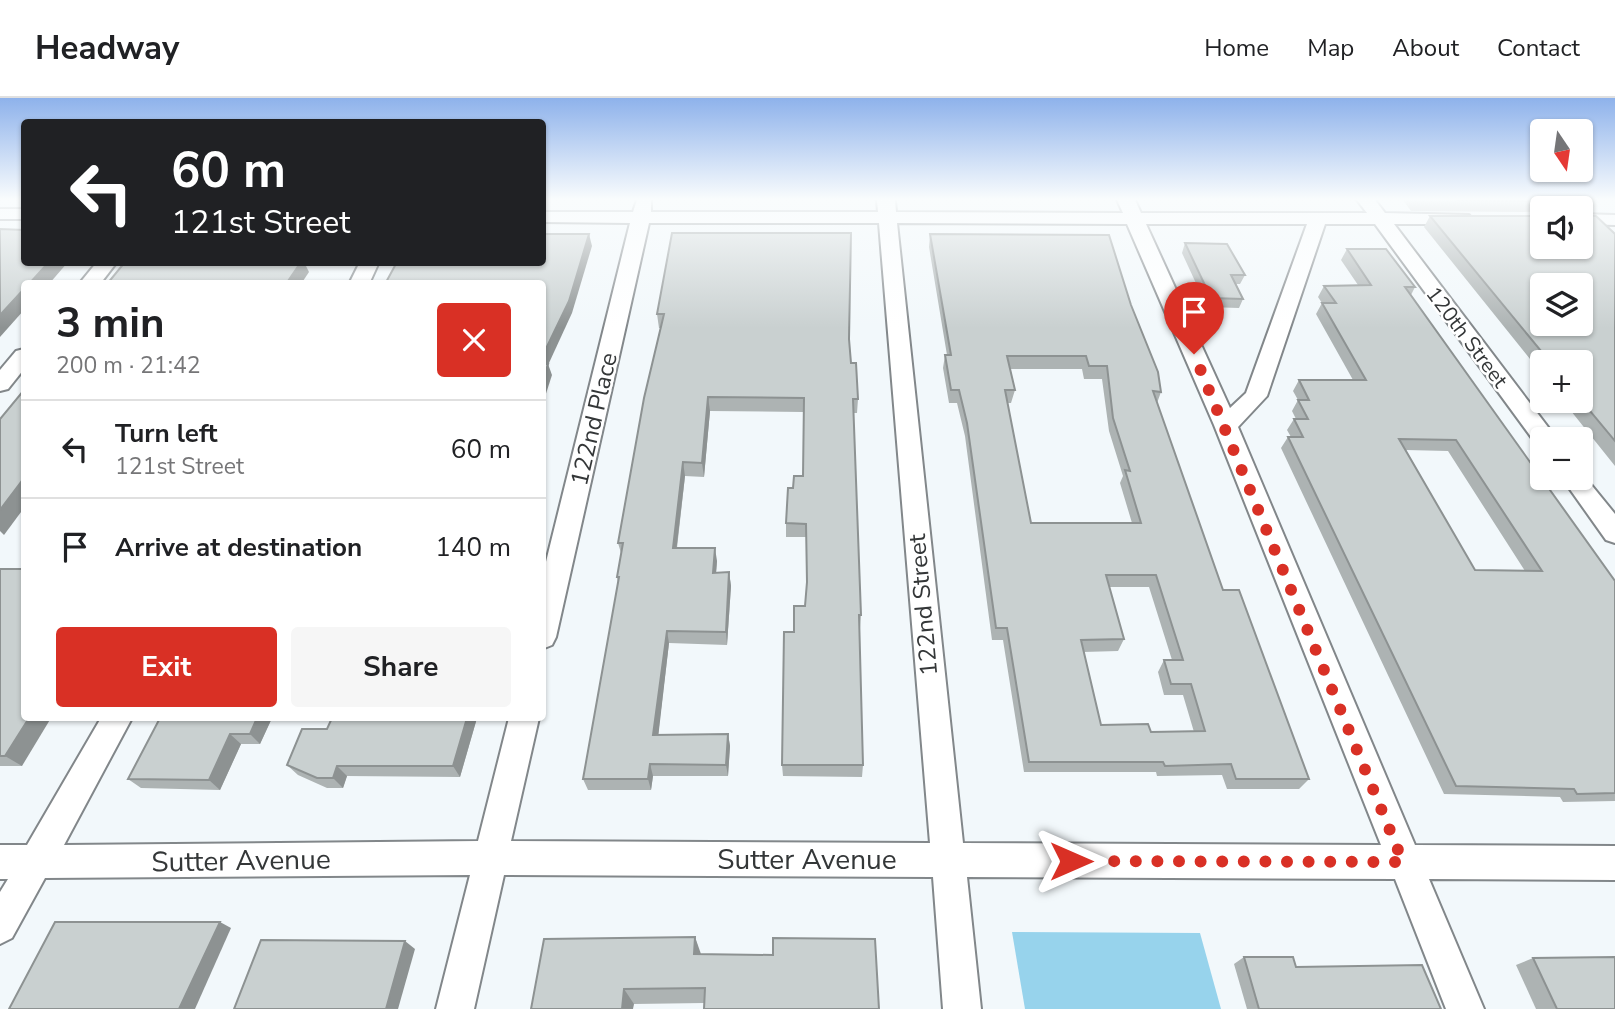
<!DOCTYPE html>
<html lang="en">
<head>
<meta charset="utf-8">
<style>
  :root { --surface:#fff; --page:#f6f6f6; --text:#202124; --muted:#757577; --line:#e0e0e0; --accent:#d93025 }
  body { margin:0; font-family:"Nunito Sans",sans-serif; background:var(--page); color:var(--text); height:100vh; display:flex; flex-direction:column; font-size:26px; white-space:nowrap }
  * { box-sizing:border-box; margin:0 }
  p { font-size:23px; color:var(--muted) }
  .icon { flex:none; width:38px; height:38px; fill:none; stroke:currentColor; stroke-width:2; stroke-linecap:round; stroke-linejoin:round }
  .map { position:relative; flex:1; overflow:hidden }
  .drawer { position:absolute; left:21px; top:182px; width:525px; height:441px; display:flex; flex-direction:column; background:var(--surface); border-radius:7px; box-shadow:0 2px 5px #0004 }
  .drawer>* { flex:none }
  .top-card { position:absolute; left:21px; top:21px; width:525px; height:147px; border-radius:7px; box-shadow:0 2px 5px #0004; background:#202124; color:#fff; overflow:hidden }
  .needle { width:46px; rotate:167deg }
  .controls { position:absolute; left:1530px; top:21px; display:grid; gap:14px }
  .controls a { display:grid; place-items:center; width:63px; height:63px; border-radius:7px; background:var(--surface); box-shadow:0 2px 5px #0004; font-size:35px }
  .pin { position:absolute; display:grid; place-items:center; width:60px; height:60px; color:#fff; margin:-72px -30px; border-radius:50% 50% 50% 0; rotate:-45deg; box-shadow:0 0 7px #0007 }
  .pin .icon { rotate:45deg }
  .me { position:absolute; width:77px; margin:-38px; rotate:90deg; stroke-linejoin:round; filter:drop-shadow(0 0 5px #0008) }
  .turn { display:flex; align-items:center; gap:24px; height:147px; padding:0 35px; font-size:32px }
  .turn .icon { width:91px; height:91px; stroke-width:2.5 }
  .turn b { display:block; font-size:49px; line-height:60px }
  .round { display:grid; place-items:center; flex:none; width:74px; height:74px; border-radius:7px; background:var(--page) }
  .overview { display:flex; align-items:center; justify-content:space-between; height:119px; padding:0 35px }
  h1 { font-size:42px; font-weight:700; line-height:52px }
  .primary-button { display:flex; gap:14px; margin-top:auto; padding:14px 35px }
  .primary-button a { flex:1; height:80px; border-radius:7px; background:var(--accent); color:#fff; font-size:28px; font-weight:700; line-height:80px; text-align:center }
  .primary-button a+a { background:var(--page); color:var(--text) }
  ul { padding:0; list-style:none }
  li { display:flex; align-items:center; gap:21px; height:98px; padding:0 35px; border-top:2px solid var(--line) }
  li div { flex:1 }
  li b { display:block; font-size:26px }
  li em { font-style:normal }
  header { display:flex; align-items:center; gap:42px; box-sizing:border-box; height:98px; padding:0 35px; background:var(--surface); border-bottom:2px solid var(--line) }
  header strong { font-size:33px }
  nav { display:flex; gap:38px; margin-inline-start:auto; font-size:24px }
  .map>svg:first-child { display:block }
  .green { fill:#97d3ec }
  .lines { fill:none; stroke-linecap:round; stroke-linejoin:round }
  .street-casing { stroke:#82878a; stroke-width:4 }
  .street { fill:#fff; fill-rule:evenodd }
  .wall { fill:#adb3b3; fill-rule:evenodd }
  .shaded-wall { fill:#8d9292 }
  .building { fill:#c9d0d0; stroke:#8d9292; stroke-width:2; fill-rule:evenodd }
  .route { stroke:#d93025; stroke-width:12; stroke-dasharray:0 21.6 }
  .labels { text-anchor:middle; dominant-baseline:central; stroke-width:5; stroke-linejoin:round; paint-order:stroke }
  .far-street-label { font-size:21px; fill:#343738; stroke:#fff }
  .street-label { font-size:24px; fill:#343738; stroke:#fff }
  .near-street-label { font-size:28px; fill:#343738; stroke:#fff }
</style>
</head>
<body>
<header>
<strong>Headway</strong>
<nav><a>Home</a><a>Map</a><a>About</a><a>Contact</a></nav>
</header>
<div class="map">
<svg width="1615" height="911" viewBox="0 0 1615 911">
  <rect width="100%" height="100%" fill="#f2f8fb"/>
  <!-- green -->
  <path class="green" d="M1012 834 1200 835 1221 911H1025Z"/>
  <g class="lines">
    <!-- street casing -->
    <g class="street-casing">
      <g id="street">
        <path d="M637 102H651V114H878L877 102H895L896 114 1123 115 1117 102H1135L1141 115H1367L1357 102H1375L1385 115 1469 117 1472 121 1469 125 1463 126H1394L1557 341H1542V348L1537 347 1375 126H1325L1267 298 1238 329 1415 747 1615 748V782L1429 781 1484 911H1446L1395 781 967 779 981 911H943L933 779 504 777 474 911H436L470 777 45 780 12 840 0 846V794L8 781H0V747H27L101 620H132L64 747 478 743 509 620H539L511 743 930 745 879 125H649L556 539 552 547 542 551V480L630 125 542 124V114H633ZM897 125 1127 126 1214 327 1381 747 963 745ZM1146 126H1307L1246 295 1230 310Z"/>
        <rect x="0" y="111" width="24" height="10"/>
        <path d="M1580 116 1615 117V127L1580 126Z"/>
        <path d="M97 164H117L100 186H79Z"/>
        <path d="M360 164H379L369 186H349Z"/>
        <path d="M24 251V271L8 291 0 293V272L16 253Z"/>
        <path d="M1580 373 1615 416V445L1606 442 1562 380H1580Z"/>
      </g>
    </g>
    <!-- street -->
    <use href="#street" class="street"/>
  </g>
  <!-- wall -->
  <g class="wall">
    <path d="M1403 102H1580L1586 117 1615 136V368L1563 303H1580V264H1542V276L1424 129 1430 118 1542 149 1580 110H1542V114L1411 113Z"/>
    <path d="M672 135 849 241 851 265 858 301 857 315H853L861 517 860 530H859L863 667 862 679 783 678 782 667 794 534 805 508 807 486 806 439H786V425L793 390 803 378V314L710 313 704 379 685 378 677 450 717 463 716 475 729 474 731 488 727 547 669 545 658 637 728 636 730 648 728 678H653L651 692H588L583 681 618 485 617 479 621 455 618 445 661 230H659L657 216Z"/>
    <path d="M930 136 1131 207 1161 294 1157 305 1223 492 1309 681 1299 691H1227L1222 677 1157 678 1156 674H1024L1003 542H992L965 338 957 305H949L943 270 945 257H947L929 149ZM1010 271H1082L1084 281H1102L1109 333 1123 378 1120 385 1132 425H1031L1007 305H1011L1015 292ZM1109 489H1149L1172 562H1164L1158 574 1164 597H1183L1194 634H1151L1101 627 1083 554 1118 553 1124 541Z"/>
    <path d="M1185 145 1245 177 1240 186H1236L1243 201 1239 210 1207 209 1182 155Z"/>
    <path d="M1347 151 1415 189 1411 197 1615 483V703L1563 704 1560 699 1444 696 1281 350 1288 339H1291L1287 332 1294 321H1296L1292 313 1298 302 1293 293 1299 282H1353L1316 216 1322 205 1318 199 1324 188 1358 187 1341 162ZM1406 352 1448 353 1525 473 1475 472Z"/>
    <path d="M0 471 22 668H0Z"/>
    <path d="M160 620H272L260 646H241L220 692 141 690 128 681Z"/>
    <path d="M332 620H477L460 679 347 678 343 690H327L298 677 287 667 327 631Z"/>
    <path d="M695 839 700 856 773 857 875 841 704 905 634 906 531 911Z"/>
    <path d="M1244 859 1296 869 1441 911H1247L1234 866Z"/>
    <path d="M1533 860 1615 911H1536L1516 867Z"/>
  </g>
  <!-- shaded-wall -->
  <g class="shaded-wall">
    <path d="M589 136 592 148 572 215 543 278 542 259Z"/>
    <path d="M49 164H68L49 186H29Z"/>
    <path d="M301 164H304L309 174 301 186H286Z"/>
    <path d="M24 191V212L0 239V217Z"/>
    <path d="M548 266 552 277 542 308V285Z"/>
    <path d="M708 299 710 313 704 379 702 365Z"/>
    <path d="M683 364 685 378 675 463 673 450Z"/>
    <path d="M24 380V410L4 437 0 433V412Z"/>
    <path d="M715 450 717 463 715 488 713 475Z"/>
    <path d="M729 474 731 488 727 547 726 534Z"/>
    <path d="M667 533 669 545 657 649 653 637Z"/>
    <path d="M29 620H51L22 668 5 658Z"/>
    <path d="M257 620H272L260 646 250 636Z"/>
    <path d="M467 620H477L460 679 453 668Z"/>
    <path d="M230 636 241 646 220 692 209 682Z"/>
    <path d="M728 636 730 648 728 678 726 667Z"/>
    <path d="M650 666 653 678 651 692 648 681Z"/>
    <path d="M337 668 347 678 343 690 333 680Z"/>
    <path d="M220 824 231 830 195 911H179Z"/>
    <path d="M695 839 701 856H694Z"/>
    <path d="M405 843 415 851 398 911H386Z"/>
    <path d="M624 891 634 906 633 911H622Z"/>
  </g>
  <!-- building -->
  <g class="building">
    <path d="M1456 102H1580L1585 107 1586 117 1596 118 1615 136V343L1580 301V264H1550L1430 118H1542V149H1580V110H1551L1552 103ZM1542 187H1580V226H1542Z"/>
    <path d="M0 131 24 132V164H49L29 186H24V191L0 217Z"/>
    <path d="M672 135H851L849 241 851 265H856L858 301H853L861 517H859L863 667H782L784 534H794V508H805L807 484 806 426 786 425 788 390H793L794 378H803L804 300 708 299 702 365 683 364 673 450H715L713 475 729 474 726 534 667 533 653 637 728 636 726 667 650 666 648 681H583L619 479H617L623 445H618L644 300 664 216H657Z"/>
    <path d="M542 136H589L569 203 542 259V186H385L397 164H542Z"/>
    <path d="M930 136 1109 137 1131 207 1158 274 1161 294 1153 293 1223 492H1239L1309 681H1236L1231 666 1165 668 1163 664H1029L1007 530H996L967 325 959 292H951L945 257H951ZM1007 258H1086L1089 268H1107L1113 320 1130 373 1125 372 1141 425H1031L1005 292H1015ZM1106 477H1156L1183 562H1164L1171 586H1191L1205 633 1151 634 1148 626 1101 627 1081 542 1124 541Z"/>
    <path d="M1185 145 1227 146 1245 177H1231L1243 201 1211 200Z"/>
    <path d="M1347 151H1386L1415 189H1405L1615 483V695L1577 696 1574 691 1456 688 1288 339H1303L1294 321H1308L1298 302H1309L1299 282H1366L1322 205H1336L1324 188 1371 187ZM1399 341 1456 342 1542 473 1475 472Z"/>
    <path d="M125 164H301L286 186H107Z"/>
    <path d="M542 266H548L542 285Z"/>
    <path d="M24 292V380L0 412V321Z"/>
    <path d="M0 471H24V620H29L5 658H0Z"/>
    <path d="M160 620H257L250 636H230L209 682 128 681Z"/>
    <path d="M332 620H467L453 668H337L333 680H317L287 667 302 631H327Z"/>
    <path d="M55 824H220L179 911H9Z"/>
    <path d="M695 839 694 856 773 857V840L875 841 879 911H704L705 890 624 891 622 911H531L544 841Z"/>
    <path d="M261 842 405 843 386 911H234Z"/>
    <path d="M1244 859H1293L1296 869 1422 867 1441 911H1259Z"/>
    <path d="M1615 859V911H1557L1533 860Z"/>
  </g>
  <!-- sky -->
  <linearGradient id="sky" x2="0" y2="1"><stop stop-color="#8eb2eb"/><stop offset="0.44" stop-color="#f9fcfd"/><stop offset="1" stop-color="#f9fcfd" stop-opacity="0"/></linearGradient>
  <rect width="1615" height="230" fill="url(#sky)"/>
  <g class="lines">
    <!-- route -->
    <path class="route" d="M1071 763 1403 764 1194 256"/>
  </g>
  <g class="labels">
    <!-- far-street labels -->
    <g class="far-street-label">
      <text transform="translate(1467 239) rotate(53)">120th Street</text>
    </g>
    <!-- street labels -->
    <g class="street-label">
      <text transform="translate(594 321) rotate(-77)">122nd Place</text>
      <text transform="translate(923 507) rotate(-95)">122nd Street</text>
    </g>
    <!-- near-street labels -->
    <g class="near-street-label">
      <text x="807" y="762">Sutter Avenue</text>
      <text transform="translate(241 763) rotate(-1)">Sutter Avenue</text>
    </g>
  </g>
</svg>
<div class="controls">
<a><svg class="needle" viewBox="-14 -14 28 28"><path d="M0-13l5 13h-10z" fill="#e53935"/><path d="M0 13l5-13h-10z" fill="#757577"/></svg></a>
<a><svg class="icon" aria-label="sound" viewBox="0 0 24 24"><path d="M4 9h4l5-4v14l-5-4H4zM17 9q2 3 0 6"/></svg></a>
<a><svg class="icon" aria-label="layers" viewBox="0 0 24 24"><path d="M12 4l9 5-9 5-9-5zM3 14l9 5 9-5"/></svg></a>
<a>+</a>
<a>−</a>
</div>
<div class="pin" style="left:1194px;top:256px;background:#d93025"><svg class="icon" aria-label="arrive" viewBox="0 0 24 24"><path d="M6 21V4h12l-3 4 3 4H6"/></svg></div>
<svg class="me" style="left:1071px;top:763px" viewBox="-20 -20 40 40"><path d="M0-17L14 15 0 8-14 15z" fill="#d93025" stroke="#fff" stroke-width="4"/></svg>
<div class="top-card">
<div class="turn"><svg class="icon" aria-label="left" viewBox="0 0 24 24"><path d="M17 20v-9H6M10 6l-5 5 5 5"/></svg><div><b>60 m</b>121st Street</div></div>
</div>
<section class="drawer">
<div class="overview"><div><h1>3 min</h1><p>200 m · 21:42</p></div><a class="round" style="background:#d93025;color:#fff"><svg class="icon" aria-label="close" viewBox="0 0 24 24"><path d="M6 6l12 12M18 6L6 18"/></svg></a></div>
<ul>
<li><svg class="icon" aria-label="left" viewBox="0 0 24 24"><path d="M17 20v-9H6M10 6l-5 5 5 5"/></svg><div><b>Turn left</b><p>121st Street</p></div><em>60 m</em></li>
<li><svg class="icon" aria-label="arrive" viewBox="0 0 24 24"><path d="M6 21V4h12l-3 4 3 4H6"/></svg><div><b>Arrive at destination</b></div><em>140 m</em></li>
</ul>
<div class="primary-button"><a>Exit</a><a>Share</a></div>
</section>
</div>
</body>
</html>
